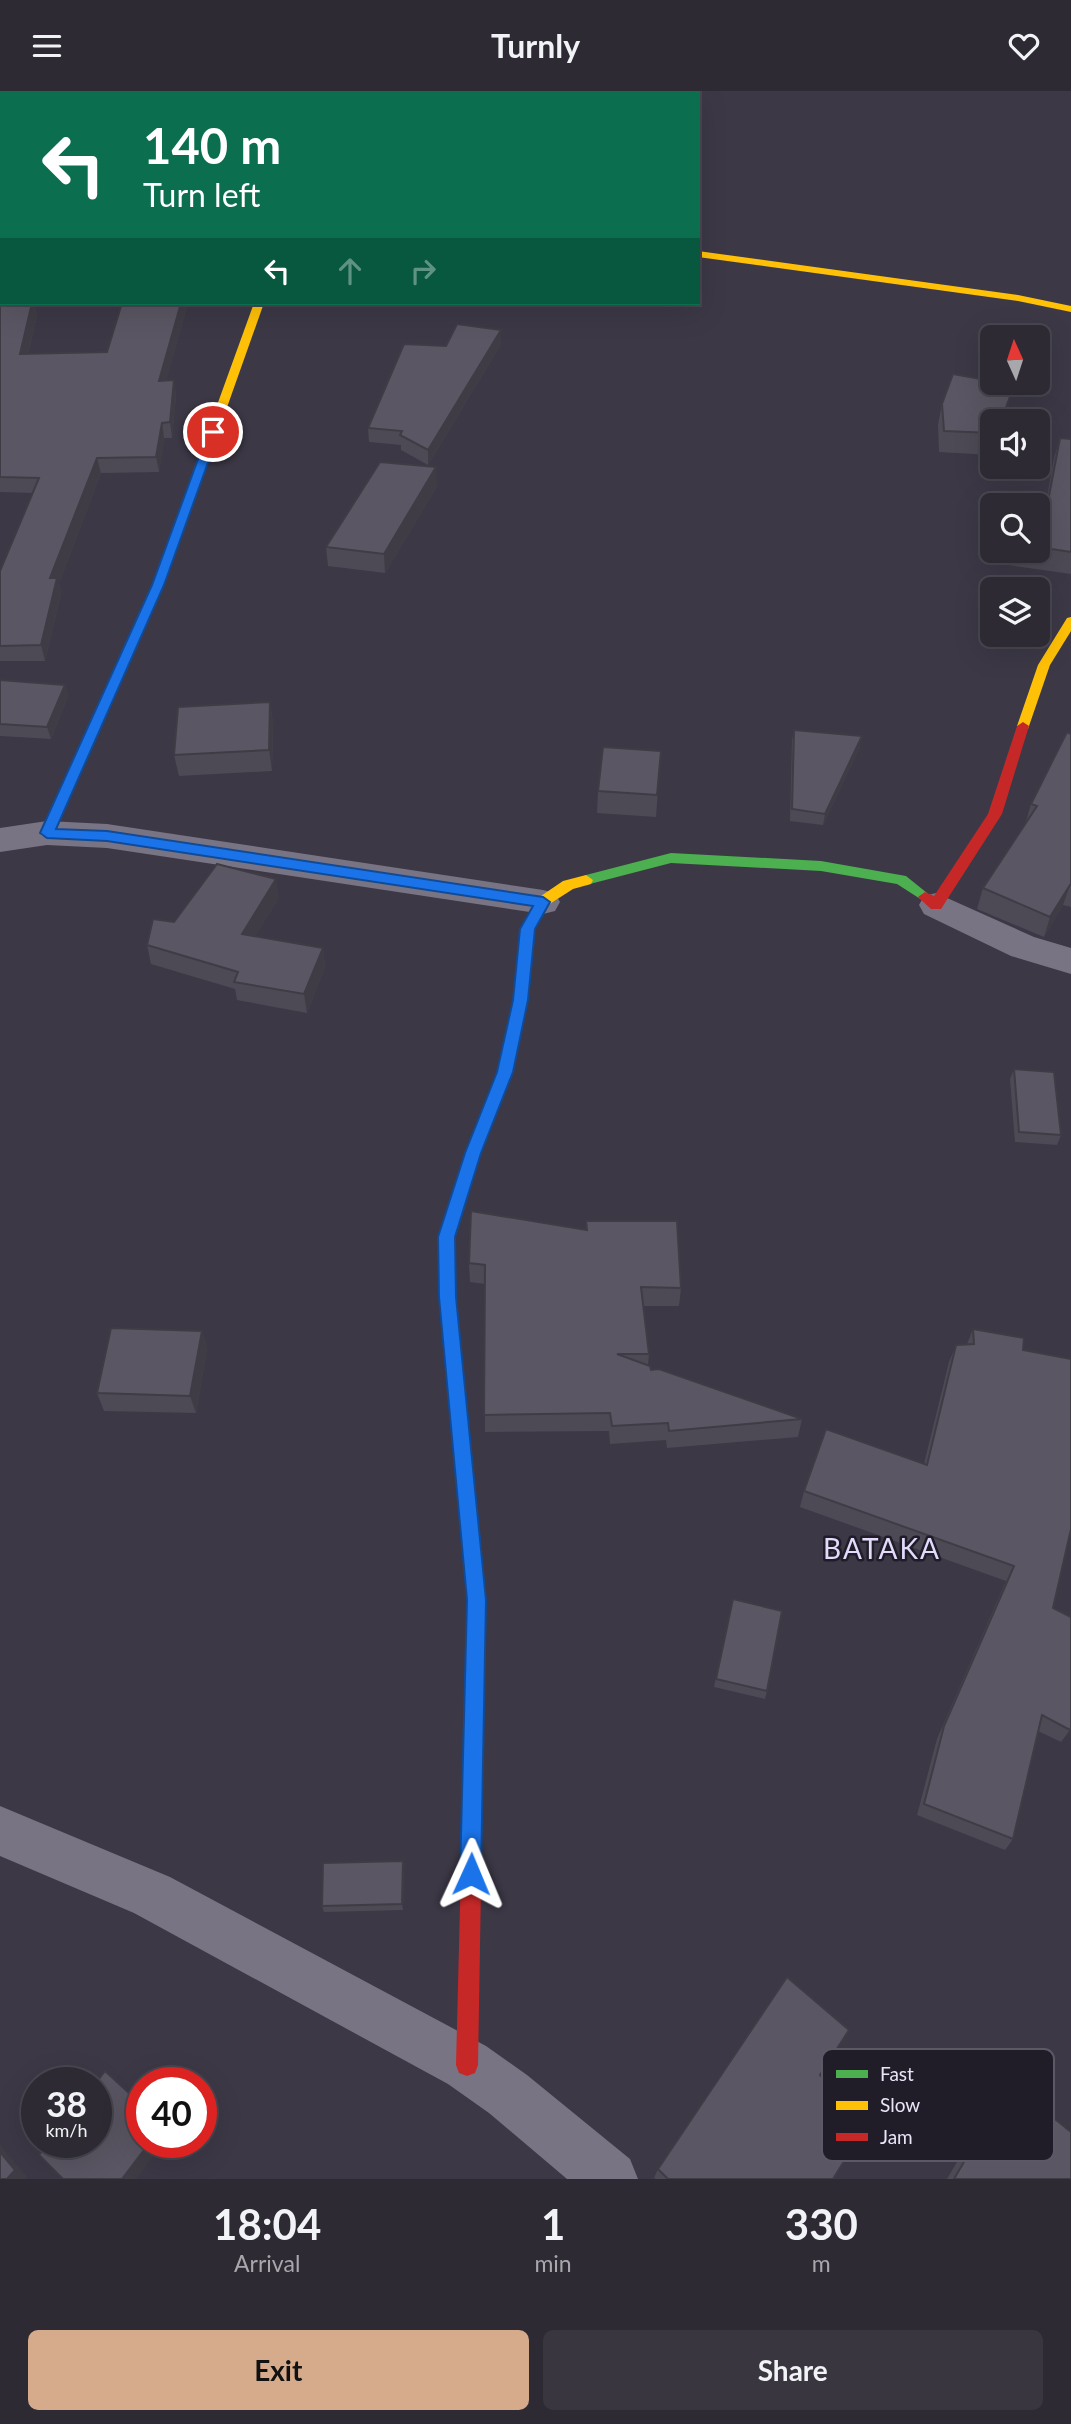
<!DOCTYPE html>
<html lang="en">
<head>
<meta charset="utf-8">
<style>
  :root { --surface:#2d2a34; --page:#393640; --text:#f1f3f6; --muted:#a7a7ac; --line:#48464f; --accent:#d6ab8b }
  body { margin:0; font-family:Lato,sans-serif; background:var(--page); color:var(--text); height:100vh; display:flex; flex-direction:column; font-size:26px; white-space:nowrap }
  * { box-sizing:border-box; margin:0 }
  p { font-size:23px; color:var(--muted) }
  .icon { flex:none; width:38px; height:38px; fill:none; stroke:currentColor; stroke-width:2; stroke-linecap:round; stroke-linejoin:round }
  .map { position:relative; height:2088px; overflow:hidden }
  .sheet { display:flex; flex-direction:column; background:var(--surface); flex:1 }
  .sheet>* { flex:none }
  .banner { position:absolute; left:0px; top:0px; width:700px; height:214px; box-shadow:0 7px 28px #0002,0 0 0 2px var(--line); background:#0b6e4f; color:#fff; overflow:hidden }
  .needle { width:46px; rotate:357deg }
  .buttons { position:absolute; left:980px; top:234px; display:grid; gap:14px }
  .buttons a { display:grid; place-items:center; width:70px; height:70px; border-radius:10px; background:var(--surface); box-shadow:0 7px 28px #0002,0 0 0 2px var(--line); font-size:35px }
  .speed { position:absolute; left:21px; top:1976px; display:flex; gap:14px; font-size:35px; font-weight:700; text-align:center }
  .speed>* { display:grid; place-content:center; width:91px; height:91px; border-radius:50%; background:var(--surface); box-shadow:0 7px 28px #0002,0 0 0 2px var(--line); line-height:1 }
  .speed small { font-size:18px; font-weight:400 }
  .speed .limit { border:10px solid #d22; background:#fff; color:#111 }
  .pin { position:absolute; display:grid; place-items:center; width:60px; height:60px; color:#fff; margin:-30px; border:4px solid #fff; border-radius:50%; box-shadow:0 2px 7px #0007 }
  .me { position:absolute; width:77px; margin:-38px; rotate:1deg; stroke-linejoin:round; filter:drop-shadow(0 0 5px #0008) }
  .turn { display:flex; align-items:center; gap:24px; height:147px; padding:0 28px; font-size:32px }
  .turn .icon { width:91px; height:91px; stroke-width:2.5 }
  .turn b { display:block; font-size:49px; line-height:60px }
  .lanes { display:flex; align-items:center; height:66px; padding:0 28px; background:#0003; justify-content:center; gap:35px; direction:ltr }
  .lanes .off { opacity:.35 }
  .eta { display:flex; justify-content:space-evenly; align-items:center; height:119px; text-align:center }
  .eta b { font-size:42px; font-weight:700; line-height:49px }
  .cta { display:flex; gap:14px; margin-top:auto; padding:14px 28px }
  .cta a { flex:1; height:80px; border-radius:10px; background:var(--accent); color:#111; font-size:28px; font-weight:700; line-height:80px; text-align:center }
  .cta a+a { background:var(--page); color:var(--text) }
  header { display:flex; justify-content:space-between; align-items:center; height:91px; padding:0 28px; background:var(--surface); font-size:32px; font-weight:700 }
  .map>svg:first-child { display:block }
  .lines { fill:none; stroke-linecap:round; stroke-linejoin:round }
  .street { fill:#787484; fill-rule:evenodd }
  .fast { fill:#4caf50; fill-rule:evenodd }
  .slow { fill:#ffc107; fill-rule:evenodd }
  .jam { fill:#c62828; fill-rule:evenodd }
  .wall { fill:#4d4a55 }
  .shaded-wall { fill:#3f3c45 }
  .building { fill:#5a5663; stroke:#3f3c45; stroke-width:2 }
  .route { fill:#1a73e8; stroke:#114b97; stroke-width:2 }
  .labels { text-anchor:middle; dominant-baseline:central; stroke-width:5; stroke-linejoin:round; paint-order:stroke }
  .quarter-label { font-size:28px; letter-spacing:2px; fill:#e3dafc; stroke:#201c28 }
  .key { fill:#201c28; stroke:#5c5866; stroke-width:2 }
  .key-label { font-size:19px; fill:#e9e4f6 }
</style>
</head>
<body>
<header><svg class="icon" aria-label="menu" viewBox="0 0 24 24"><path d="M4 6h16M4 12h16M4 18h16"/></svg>Turnly<svg class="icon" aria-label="heart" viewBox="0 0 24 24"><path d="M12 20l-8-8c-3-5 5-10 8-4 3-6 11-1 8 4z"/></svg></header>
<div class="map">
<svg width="1071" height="2088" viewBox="0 0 1071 2088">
  <rect width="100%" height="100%" fill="#3c3846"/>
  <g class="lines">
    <!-- street -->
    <g class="street">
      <rect x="0" y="106" width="2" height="14"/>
      <path d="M47 730 107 733 543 799 555 802 560 811 555 820 543 823 107 757 47 754 0 761V737Z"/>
      <path d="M936 802 1034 846 1071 857V883L1011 865 924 823 919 814 924 805Z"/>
      <path d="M0 1715 170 1786 486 1955 527 1984 630 2068 638 2088H567L489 2022 448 1993 134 1822 0 1765Z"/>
    </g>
    <!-- fast -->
    <g class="fast">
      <path d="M671 762 821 770 906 785 932 806 925 811 897 793 821 780 671 772 586 794 579 789 586 784Z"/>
      <path d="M453 1121 459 1123 461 1128 455 1146V1206L486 1509 482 1736 479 1743 472 1746 465 1743 462 1736 468 1509 439 1206V1146L447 1123Z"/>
    </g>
    <!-- slow -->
    <g class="slow">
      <path d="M698 160 1018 204 1071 215V221L1018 210 698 166Z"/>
      <path d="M254 212H264L164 494 54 742 52 745H42L40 742 152 494Z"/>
      <path d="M1071 526V540L1050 574 1029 635 1028 638H1018L1017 635 1038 574 1067 527Z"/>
      <path d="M586 784 593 789 591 793 573 798 548 814 535 838 527 909 513 981 481 1062 461 1128 459 1133 453 1135 447 1133 445 1128 465 1062 497 981 513 909 521 838 538 807 563 790Z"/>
    </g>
    <!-- jam -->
    <g class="jam">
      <path d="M1023 631 1029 635 1002 723 941 818H931L918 806 925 801 934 805 988 723 1017 635Z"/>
      <path d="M472 1726 479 1729 482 1736 478 1974 475 1982 467 1985 459 1982 456 1974 462 1736 465 1729Z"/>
    </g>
  </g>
  <!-- wall -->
  <g class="wall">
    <path d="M0 205 2 212H34L37 224 28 263 107 261 188 212 166 290 174 289 176 305 172 347H164L159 381 101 382 59 492 61 503 45 570H0V480L33 402 0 401Z"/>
    <path d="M501 253 428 374 401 359V354L369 351 368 337 446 255Z"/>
    <path d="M942 313 1009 315 992 331V364L939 361 938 334Z"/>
    <path d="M1060 347 1071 348V483L1008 474 1011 460H1038V422L1046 412 1054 367Z"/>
    <path d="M437 395 385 482 328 475 326 456Z"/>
    <path d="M0 589 65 594 68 605 51 648 0 645Z"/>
    <path d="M270 611 273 633 272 680 179 685 174 664Z"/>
    <path d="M794 639 860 656 823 734 790 730 792 650Z"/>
    <path d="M1071 643V816L1063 814 1044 846 977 818 983 797 1025 734 1031 713Z"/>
    <path d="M661 660 656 726 597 722 598 700Z"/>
    <path d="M279 807 255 845 323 857 325 876 307 922 237 909 235 898 151 873 147 854 174 831Z"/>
    <path d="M1014 978 1061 1044 1057 1054 1015 1051 1010 988Z"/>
    <path d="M469 1172 681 1197 679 1215H643L649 1263 648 1274 651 1279 802 1328 798 1346 667 1357 666 1349 610 1353 609 1340 485 1341V1193L470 1191Z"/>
    <path d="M973 1238 1023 1259 1053 1517 1070 1639 1061 1651 1038 1640 1013 1748 1005 1759 917 1724 937 1648 1006 1490 800 1416 804 1400 924 1373 949 1271 956 1254 967 1253Z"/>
    <path d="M202 1240 207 1258 196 1322 104 1320 97 1302Z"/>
    <path d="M733 1508 767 1600 765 1608 714 1596Z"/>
    <path d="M403 1770 404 1776 403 1819 324 1821 322 1815Z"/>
    <path d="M1010 1992 1071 2088H947L998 2001Z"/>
    <path d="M658 2078 833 2088H656L654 2087Z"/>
  </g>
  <!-- shaded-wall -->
  <g class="shaded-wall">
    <path d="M32 212H34L37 224 24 279 20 263Z"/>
    <path d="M181 212H188L162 305 159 290Z"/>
    <path d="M501 239V253L428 374V359Z"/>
    <path d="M174 289 176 305 172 347 170 331Z"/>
    <path d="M1014 294 1009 315 1004 331H1001Z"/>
    <path d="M162 332 164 347 159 381 156 366Z"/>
    <path d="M97 367 101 382 59 492 61 503 45 570 41 554 50 487Z"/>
    <path d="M436 376 437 395 385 482 384 463Z"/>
    <path d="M65 594 68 605 51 648 47 636Z"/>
    <path d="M270 611 273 633 272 680 269 659Z"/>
    <path d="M862 645 860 656 823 734 825 723Z"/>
    <path d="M276 788 279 807 245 862 242 843Z"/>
    <path d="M1070 794 1063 814 1044 846 1050 826Z"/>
    <path d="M323 857 325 876 307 922 304 903Z"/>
    <path d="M202 1240 207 1258 196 1322 190 1305Z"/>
    <path d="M403 1770 404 1776 403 1819 402 1813Z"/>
    <path d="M150 2051H164L136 2088H122Z"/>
    <path d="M0 2054 27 2085 24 2088H7L0 2061Z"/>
  </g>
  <!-- building -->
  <g class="building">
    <path d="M0 205H2V212H32L20 263 107 261 122 212H181L159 290 174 289 170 331 162 332 156 366 97 367 50 487H57L41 554 0 555V480L39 387 0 386Z"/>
    <path d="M457 233 501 239 428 359 400 344 402 340 368 337 404 253 446 255Z"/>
    <path d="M953 283 992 290V292H1004L1014 294 1001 331H992V342L944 340 942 313Z"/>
    <path d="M1060 347 1071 348V461L1038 456V422L1048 410Z"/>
    <path d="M380 371 436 376 384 463 326 456Z"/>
    <path d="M0 589 65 594 47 636 0 633Z"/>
    <path d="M270 611 269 659 174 664 178 616Z"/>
    <path d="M794 639 862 645 825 723 792 718Z"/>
    <path d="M1067 641 1071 643V794H1070L1050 826 983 797 1037 715 1031 713Z"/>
    <path d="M603 656 661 660 657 704 598 700Z"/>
    <path d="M217 773 276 788 242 843 323 857 304 903 234 891 238 881 147 854 153 828 174 831Z"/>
    <path d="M1014 978 1054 981 1061 1044 1019 1041Z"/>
    <path d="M471 1120 587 1139 586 1130H677L681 1197 641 1196 649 1263H617L650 1275 651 1279 659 1278 802 1328 669 1340 668 1332 612 1335 610 1322 484 1324 485 1174 469 1172Z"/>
    <path d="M111 1237 202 1240 190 1305 97 1302Z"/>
    <path d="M973 1238 1024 1247 1023 1259 1071 1268V1438L1053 1517 1071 1526V1636L1070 1639 1042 1624 1013 1748 924 1713 944 1635 1014 1475 804 1400 826 1338 927 1374 956 1254 974 1253Z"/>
    <path d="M733 1508 782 1520 767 1600 716 1588Z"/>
    <path d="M403 1770 402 1813 322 1815 323 1772Z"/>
    <path d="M787 1886 849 1939 820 1984 871 2027 833 2088H668L658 2078Z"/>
    <path d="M105 1980 142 2014V2051H150L122 2088H63L39 2064 49 2051H96V1992Z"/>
    <path d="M1010 1992 1071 2041V2088H954Z"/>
    <path d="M0 2061 15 2079 7 2088H0Z"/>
  </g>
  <!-- route -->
  <path class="route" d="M209 338 219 341 164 494 56 738 107 740 543 806 550 811 535 838 528 909 513 981 481 1062 455 1146 456 1206 486 1509 481 1783 478 1790 471 1793 463 1790 460 1783 467 1509 439 1206 438 1146 465 1062 497 981 513 909 520 838 533 815 107 750 47 747 40 742 152 494Z"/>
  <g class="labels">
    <!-- quarter labels -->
    <g class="quarter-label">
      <text x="882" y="1457">BATAKA</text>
    </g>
  </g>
  <!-- legend -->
  <rect x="822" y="1958" width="232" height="112" rx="10" class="key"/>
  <rect x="836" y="1979" width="32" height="8" fill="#4caf50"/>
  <rect x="836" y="2010" width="32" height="9" fill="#ffc107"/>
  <rect x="836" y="2042" width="32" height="8" fill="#c62828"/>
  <g class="key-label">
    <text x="880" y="1990">Fast</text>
    <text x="880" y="2021">Slow</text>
    <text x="880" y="2053">Jam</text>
  </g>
</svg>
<div class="buttons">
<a><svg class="needle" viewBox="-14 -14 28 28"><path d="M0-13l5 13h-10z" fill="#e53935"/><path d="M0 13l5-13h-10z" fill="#a7a7ac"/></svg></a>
<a><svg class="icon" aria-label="sound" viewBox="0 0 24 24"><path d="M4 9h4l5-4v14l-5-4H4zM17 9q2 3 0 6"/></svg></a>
<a><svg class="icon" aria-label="search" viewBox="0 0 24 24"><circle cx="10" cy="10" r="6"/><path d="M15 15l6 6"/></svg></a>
<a><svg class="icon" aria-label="layers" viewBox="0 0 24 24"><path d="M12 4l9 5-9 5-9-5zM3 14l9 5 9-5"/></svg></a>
</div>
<div class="speed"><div>38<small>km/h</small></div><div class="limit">40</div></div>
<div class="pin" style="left:213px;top:341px;background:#d93025"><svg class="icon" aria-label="arrive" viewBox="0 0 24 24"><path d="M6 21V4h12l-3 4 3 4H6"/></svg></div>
<svg class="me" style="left:471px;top:1783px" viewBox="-20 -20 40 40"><path d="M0-17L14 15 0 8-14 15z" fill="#1a73e8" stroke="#fff" stroke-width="4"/></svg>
<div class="banner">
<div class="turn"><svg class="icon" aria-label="left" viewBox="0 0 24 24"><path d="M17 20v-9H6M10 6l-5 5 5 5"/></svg><div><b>140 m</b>Turn left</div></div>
<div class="lanes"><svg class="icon" aria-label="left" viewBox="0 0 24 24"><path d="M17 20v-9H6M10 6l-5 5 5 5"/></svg><svg class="icon off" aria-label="ahead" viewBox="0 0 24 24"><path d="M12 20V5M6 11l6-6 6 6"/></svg><svg class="icon off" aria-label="right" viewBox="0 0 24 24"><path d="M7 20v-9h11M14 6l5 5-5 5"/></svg></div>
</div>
</div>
<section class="sheet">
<div class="eta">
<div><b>18:04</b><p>Arrival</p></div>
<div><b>1</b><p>min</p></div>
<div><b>330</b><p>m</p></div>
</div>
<div class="cta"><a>Exit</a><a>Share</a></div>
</section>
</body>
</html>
